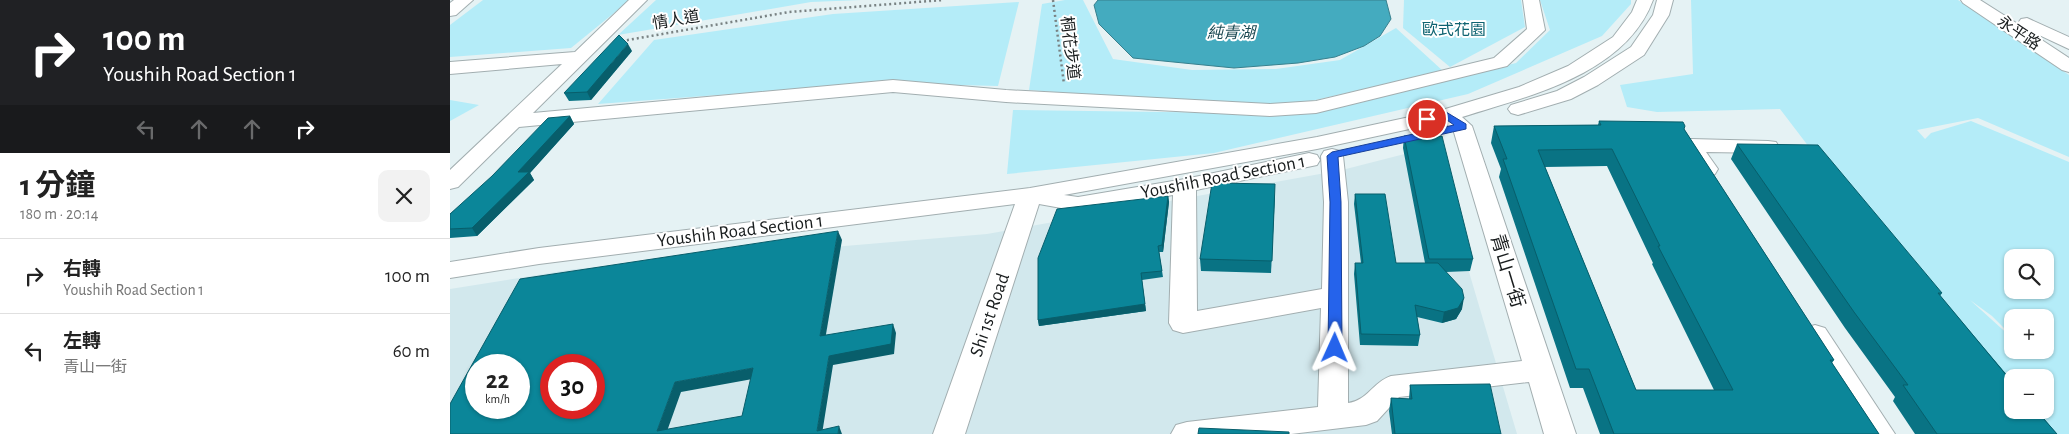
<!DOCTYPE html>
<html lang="zh-TW">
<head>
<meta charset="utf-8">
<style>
  :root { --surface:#fff; --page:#f2f2f2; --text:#222; --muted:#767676; --line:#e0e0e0 }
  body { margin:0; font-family:"Alegreya Sans","Noto Sans TC",sans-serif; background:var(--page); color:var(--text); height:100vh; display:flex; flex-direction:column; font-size:19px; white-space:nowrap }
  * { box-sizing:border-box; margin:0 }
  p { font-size:16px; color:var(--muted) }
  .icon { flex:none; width:28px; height:28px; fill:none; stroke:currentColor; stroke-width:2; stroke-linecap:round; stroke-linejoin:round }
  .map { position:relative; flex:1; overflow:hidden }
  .details { display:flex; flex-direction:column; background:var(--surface); width:450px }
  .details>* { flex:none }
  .top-card { background:#202124; color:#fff; overflow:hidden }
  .fabs { position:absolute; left:1554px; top:249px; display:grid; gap:10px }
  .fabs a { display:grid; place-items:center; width:50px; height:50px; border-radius:10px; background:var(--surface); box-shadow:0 1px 4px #0004; font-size:25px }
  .speed { position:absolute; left:15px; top:354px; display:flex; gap:10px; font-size:25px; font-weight:700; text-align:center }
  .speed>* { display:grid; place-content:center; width:65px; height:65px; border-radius:50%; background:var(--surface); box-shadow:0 1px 4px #0004; line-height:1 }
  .speed small { font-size:12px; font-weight:400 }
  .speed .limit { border:8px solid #d22; background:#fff; color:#111 }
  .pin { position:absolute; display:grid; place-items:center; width:42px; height:42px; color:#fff; margin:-21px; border:2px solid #fff; border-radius:50%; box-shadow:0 1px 5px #0007 }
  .me { position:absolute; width:55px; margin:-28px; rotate:1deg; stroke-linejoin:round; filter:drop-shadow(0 0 4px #0008) }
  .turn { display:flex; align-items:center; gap:18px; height:105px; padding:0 20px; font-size:22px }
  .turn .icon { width:65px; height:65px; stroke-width:2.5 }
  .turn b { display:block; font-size:35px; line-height:42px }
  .lanes { display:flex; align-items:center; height:48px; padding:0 20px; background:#0003; justify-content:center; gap:25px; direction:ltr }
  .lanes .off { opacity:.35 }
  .round { display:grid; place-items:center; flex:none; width:52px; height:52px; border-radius:10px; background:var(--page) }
  .overview { display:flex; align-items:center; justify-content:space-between; height:85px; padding:0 20px }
  h1 { font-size:30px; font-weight:700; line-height:38px }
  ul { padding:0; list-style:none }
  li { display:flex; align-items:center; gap:15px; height:75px; padding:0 20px; border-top:1px solid var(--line) }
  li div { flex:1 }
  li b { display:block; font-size:19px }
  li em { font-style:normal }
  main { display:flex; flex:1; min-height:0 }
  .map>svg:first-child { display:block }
  .built { fill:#d2e8ed; fill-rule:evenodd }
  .green { fill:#b4ecf8; fill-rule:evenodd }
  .water { fill:#44abbf; stroke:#37808e }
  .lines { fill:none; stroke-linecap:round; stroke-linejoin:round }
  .minor-casing { stroke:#a2aeb0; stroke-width:2 }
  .path { stroke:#798283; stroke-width:2.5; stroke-dasharray:2 3; stroke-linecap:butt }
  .minor { fill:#fff; fill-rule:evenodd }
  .wall { fill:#097384; fill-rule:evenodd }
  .shaded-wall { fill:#085e6b }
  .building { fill:#0b8699; stroke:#085e6b; fill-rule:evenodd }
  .route { fill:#2563eb; stroke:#184099 }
  .labels { text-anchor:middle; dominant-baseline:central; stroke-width:4; stroke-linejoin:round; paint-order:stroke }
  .far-street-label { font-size:16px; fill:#181c1d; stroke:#fff }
  .far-park-label { font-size:16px; fill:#0e6371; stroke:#fff }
  .far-water-label { font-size:16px; font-style:italic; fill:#1d4a53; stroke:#fff }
  .street-label { font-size:19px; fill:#181c1d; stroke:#fff }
</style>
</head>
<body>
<main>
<section class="details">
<div class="top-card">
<div class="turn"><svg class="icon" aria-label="right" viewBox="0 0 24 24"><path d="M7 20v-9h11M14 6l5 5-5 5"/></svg><div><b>100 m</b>Youshih Road Section 1</div></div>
<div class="lanes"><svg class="icon off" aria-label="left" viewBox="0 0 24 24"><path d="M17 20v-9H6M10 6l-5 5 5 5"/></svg><svg class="icon off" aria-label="ahead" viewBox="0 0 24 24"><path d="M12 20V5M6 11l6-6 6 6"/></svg><svg class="icon off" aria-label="ahead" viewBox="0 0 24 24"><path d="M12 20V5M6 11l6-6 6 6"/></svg><svg class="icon" aria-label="right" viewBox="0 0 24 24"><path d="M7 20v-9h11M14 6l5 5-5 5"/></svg></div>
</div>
<div class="overview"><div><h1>1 分鐘</h1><p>180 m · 20:14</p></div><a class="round"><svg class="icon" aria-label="close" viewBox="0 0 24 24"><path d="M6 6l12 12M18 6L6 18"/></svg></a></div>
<ul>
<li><svg class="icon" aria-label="right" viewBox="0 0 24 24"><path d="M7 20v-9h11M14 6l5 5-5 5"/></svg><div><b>右轉</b><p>Youshih Road Section 1</p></div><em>100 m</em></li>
<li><svg class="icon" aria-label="left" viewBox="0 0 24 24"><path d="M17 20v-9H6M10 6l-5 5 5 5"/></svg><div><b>左轉</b><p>青山一街</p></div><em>60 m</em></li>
</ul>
</section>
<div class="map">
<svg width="1619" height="434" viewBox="0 0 1619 434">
  <rect width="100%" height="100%" fill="#e5f2f4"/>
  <!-- built -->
  <path class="built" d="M982 147 1067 434H0V289L125 269 537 234 892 170ZM26 365H69V408H26ZM101 365H144V408H101Z"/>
  <!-- green -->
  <g class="green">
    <path d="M33 0H180L121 48 0 57V25Z"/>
    <path d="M206 0H411L361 2 168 35Z"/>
    <path d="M615 0H633L663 59 742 70 826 69 890 60 946 28 993 71 852 103H751L579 90 592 4Z"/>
    <path d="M954 0H1071L1075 27 1000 67 953 28Z"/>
    <path d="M1090 0H1181V4L1152 36 1018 94 764 153 557 174 563 110 857 114 1066 63 1100 30Z"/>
    <path d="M1241 0H1508L1619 75V157L1528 118 1467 130 1475 139 1481 133 1521 121 1619 162V434H1578L1330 109 1207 112 1177 107 1170 85 1243 74ZM1562 258H1595V290H1562ZM1520 300 1542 316 1562 336V318H1595V350H1562V338ZM1562 378H1595V410H1562Z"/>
    <path d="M569 2 548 86 429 83 148 104 204 40 383 14Z"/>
    <path d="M0 100 29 105 0 121Z"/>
  </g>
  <!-- water -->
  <path class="water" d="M648 0H936L941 19 930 36 914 46 885 57 848 63 784 68 683 58 649 24 644 5Z"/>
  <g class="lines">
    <!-- minor casing -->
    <g class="minor-casing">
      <g id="minor">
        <path d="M4 0H23L6 15 0 16V3Z"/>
        <path d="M179 0H197L83 113 443 80 556 90 820 104 866 101 1044 58 1077 29 1073 0H1089L1095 30 1057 66 866 113 820 116 556 102 443 92 69 127 8 187 0 189V170L112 64 0 74V62L125 52Z"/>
        <path d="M1187 0H1203C1176 74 1079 96 1012 117L1022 126 1126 434H1094L1079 382 949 397 927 421 916 425 841 434H721L726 425 737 422 868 407 871 308 733 333 723 330 719 323 723 195 628 211 589 204 515 434H483L565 204 89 264 0 278V262L89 248 580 188 867 137 992 110 1069 87 1118 66 1163 37 1182 12ZM992 122 1003 129 1072 361 941 376C923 382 917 401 898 403V202L893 156 890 151 882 149 874 151 871 156 874 202 872 289 747 311 746 190 867 165 870 160 867 155 859 153 735 179 628 197 614 195 867 149Z"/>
        <path d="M1207 0H1223L1219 15 1194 55 1148 85 1121 99 1068 115 1061 113 1058 109 1061 105 1107 91 1134 77 1181 47 1203 15Z"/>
        <path d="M1511 0H1530L1571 26 1568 23 1571 19 1577 18 1619 37V49L1572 27 1619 58V72L1612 70 1513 3Z"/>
        <path d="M1241 139 1318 141 1326 142 1329 147 1326 152 1318 153 1256 152 1268 169 1265 174 1257 176 1249 174 1230 145 1233 140Z"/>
        <path d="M1365 325 1375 328 1445 434H1413L1351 335 1355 328Z"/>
      </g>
    </g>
    <!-- path -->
    <g class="path">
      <path d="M603 0 614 84"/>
      <path d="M172 41 339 12 493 0"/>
    </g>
    <!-- minor -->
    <use href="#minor" class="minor"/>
  </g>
  <!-- wall -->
  <g class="wall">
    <path d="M182 51 141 100 119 101 114 93Z"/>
    <path d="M120 116 124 124 80 173 84 180 27 236 0 238V214Z"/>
    <path d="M1149 121 1234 129 1384 360 1382 363 1429 434H1150L1133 388H1120L1049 177 1051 169 1041 143 1044 126 1148 125ZM1157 166 1203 263 1202 264 1264 390H1186L1095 167Z"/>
    <path d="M954 136 1023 259 1020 271 996 272 1012 309 1006 319 992 323 967 317 970 335 968 346 910 345 904 274 905 263H911L904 204 905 194 946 263H975L953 148Z"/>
    <path d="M1287 144 1492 293 1490 296 1607 434H1465L1443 401 1445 397 1395 328 1281 159Z"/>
    <path d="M718 196 719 202 713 252H709L713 277 692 280 696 311 589 326 588 320Z"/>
    <path d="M825 196 821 273 751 271 750 259Z"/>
    <path d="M960 385 1051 434H942L939 411 941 398 959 399Z"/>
  </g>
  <!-- shaded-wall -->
  <g class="shaded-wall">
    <path d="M178 44 182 51 141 100 137 92Z"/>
    <path d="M120 116 124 124 80 173 84 180 27 236 22 228 68 172Z"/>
    <path d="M718 196 719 202 713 252 712 245Z"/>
    <path d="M388 231 392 240 374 346 370 336Z"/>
    <path d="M1014 298 1012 309 1006 319 992 323 994 312Z"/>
    <path d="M695 304 696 311 589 326 588 320Z"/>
    <path d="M443 324 446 333 444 354 383 365 372 434 367 431 379 356Z"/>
    <path d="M303 368 308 378 231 392 216 434 207 431 225 382Z"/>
    <path d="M389 426 392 434H388Z"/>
  </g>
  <!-- building -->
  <g class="building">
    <path d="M169 35 178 44 137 92 114 93Z"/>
    <path d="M120 116 68 172H79L22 228 0 229V214L42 176 98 118Z"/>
    <path d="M1149 121 1233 122 1235 126 1234 129 1384 360H1380L1429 434H1164L1139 369H1126L1053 159H1057L1044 126 1151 125ZM1162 149 1210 246H1208L1283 390H1186L1088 150Z"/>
    <path d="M954 136H992L1023 259H979Z"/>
    <path d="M1287 144 1368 145 1492 293H1488L1562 382V410H1586L1607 434H1487L1453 385H1458L1404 312Z"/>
    <path d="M762 183 825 184 822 261 750 259Z"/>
    <path d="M905 194H935L946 263H988L1012 289 1014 298 1008 308 994 312 965 305 970 335 911 334 905 263H913Z"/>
    <path d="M718 196 712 245 708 246 712 271 691 273 695 304 588 320V258L607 209Z"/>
    <path d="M388 231 370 336 443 324 441 344 379 356 367 431 389 426 388 434H0V404L70 279ZM26 365H69V408H26ZM101 365H144V408H101ZM303 368 292 416 207 431 225 382Z"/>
    <path d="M1040 384 1051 434H945L941 398 962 399 960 385Z"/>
    <path d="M749 428 839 432V434H748Z"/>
  </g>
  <!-- route -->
  <path class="route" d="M996 112 1016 124V129L888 157 891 202 892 348 890 352H880L878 348 880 202 877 156 882 152 1004 125 994 118 977 122 972 119 974 117Z"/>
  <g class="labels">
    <!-- far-street labels -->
    <g class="far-street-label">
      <text transform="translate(226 20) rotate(-10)">情人道</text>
      <text transform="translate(1569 33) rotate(34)">永平路</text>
      <text transform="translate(620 48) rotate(83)">桐花步道</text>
    </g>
    <!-- far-park labels -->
    <g class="far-park-label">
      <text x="1004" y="30">歐式花園</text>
    </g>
    <!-- far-water labels -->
    <g class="far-water-label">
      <text x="781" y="33">純青湖</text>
    </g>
    <!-- street labels -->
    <g class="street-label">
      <text transform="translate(773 177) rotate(-11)">Youshih Road Section 1</text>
      <text transform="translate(290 231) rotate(-7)">Youshih Road Section 1</text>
      <text transform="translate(1057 271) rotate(73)">青山一街</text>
      <text transform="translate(540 315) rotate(-71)">Shi 1st Road</text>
    </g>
  </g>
</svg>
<div class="fabs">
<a><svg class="icon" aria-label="search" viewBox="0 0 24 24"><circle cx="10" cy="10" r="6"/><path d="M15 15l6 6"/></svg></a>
<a>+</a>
<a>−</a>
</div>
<div class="speed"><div>22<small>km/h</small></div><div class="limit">30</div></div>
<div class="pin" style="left:977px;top:119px;background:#d93025"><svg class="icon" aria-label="arrive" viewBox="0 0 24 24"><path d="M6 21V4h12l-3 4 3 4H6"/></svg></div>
<svg class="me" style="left:885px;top:348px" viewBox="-20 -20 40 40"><path d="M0-17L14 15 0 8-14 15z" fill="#2563eb" stroke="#fff" stroke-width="4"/></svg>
</div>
</main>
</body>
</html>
